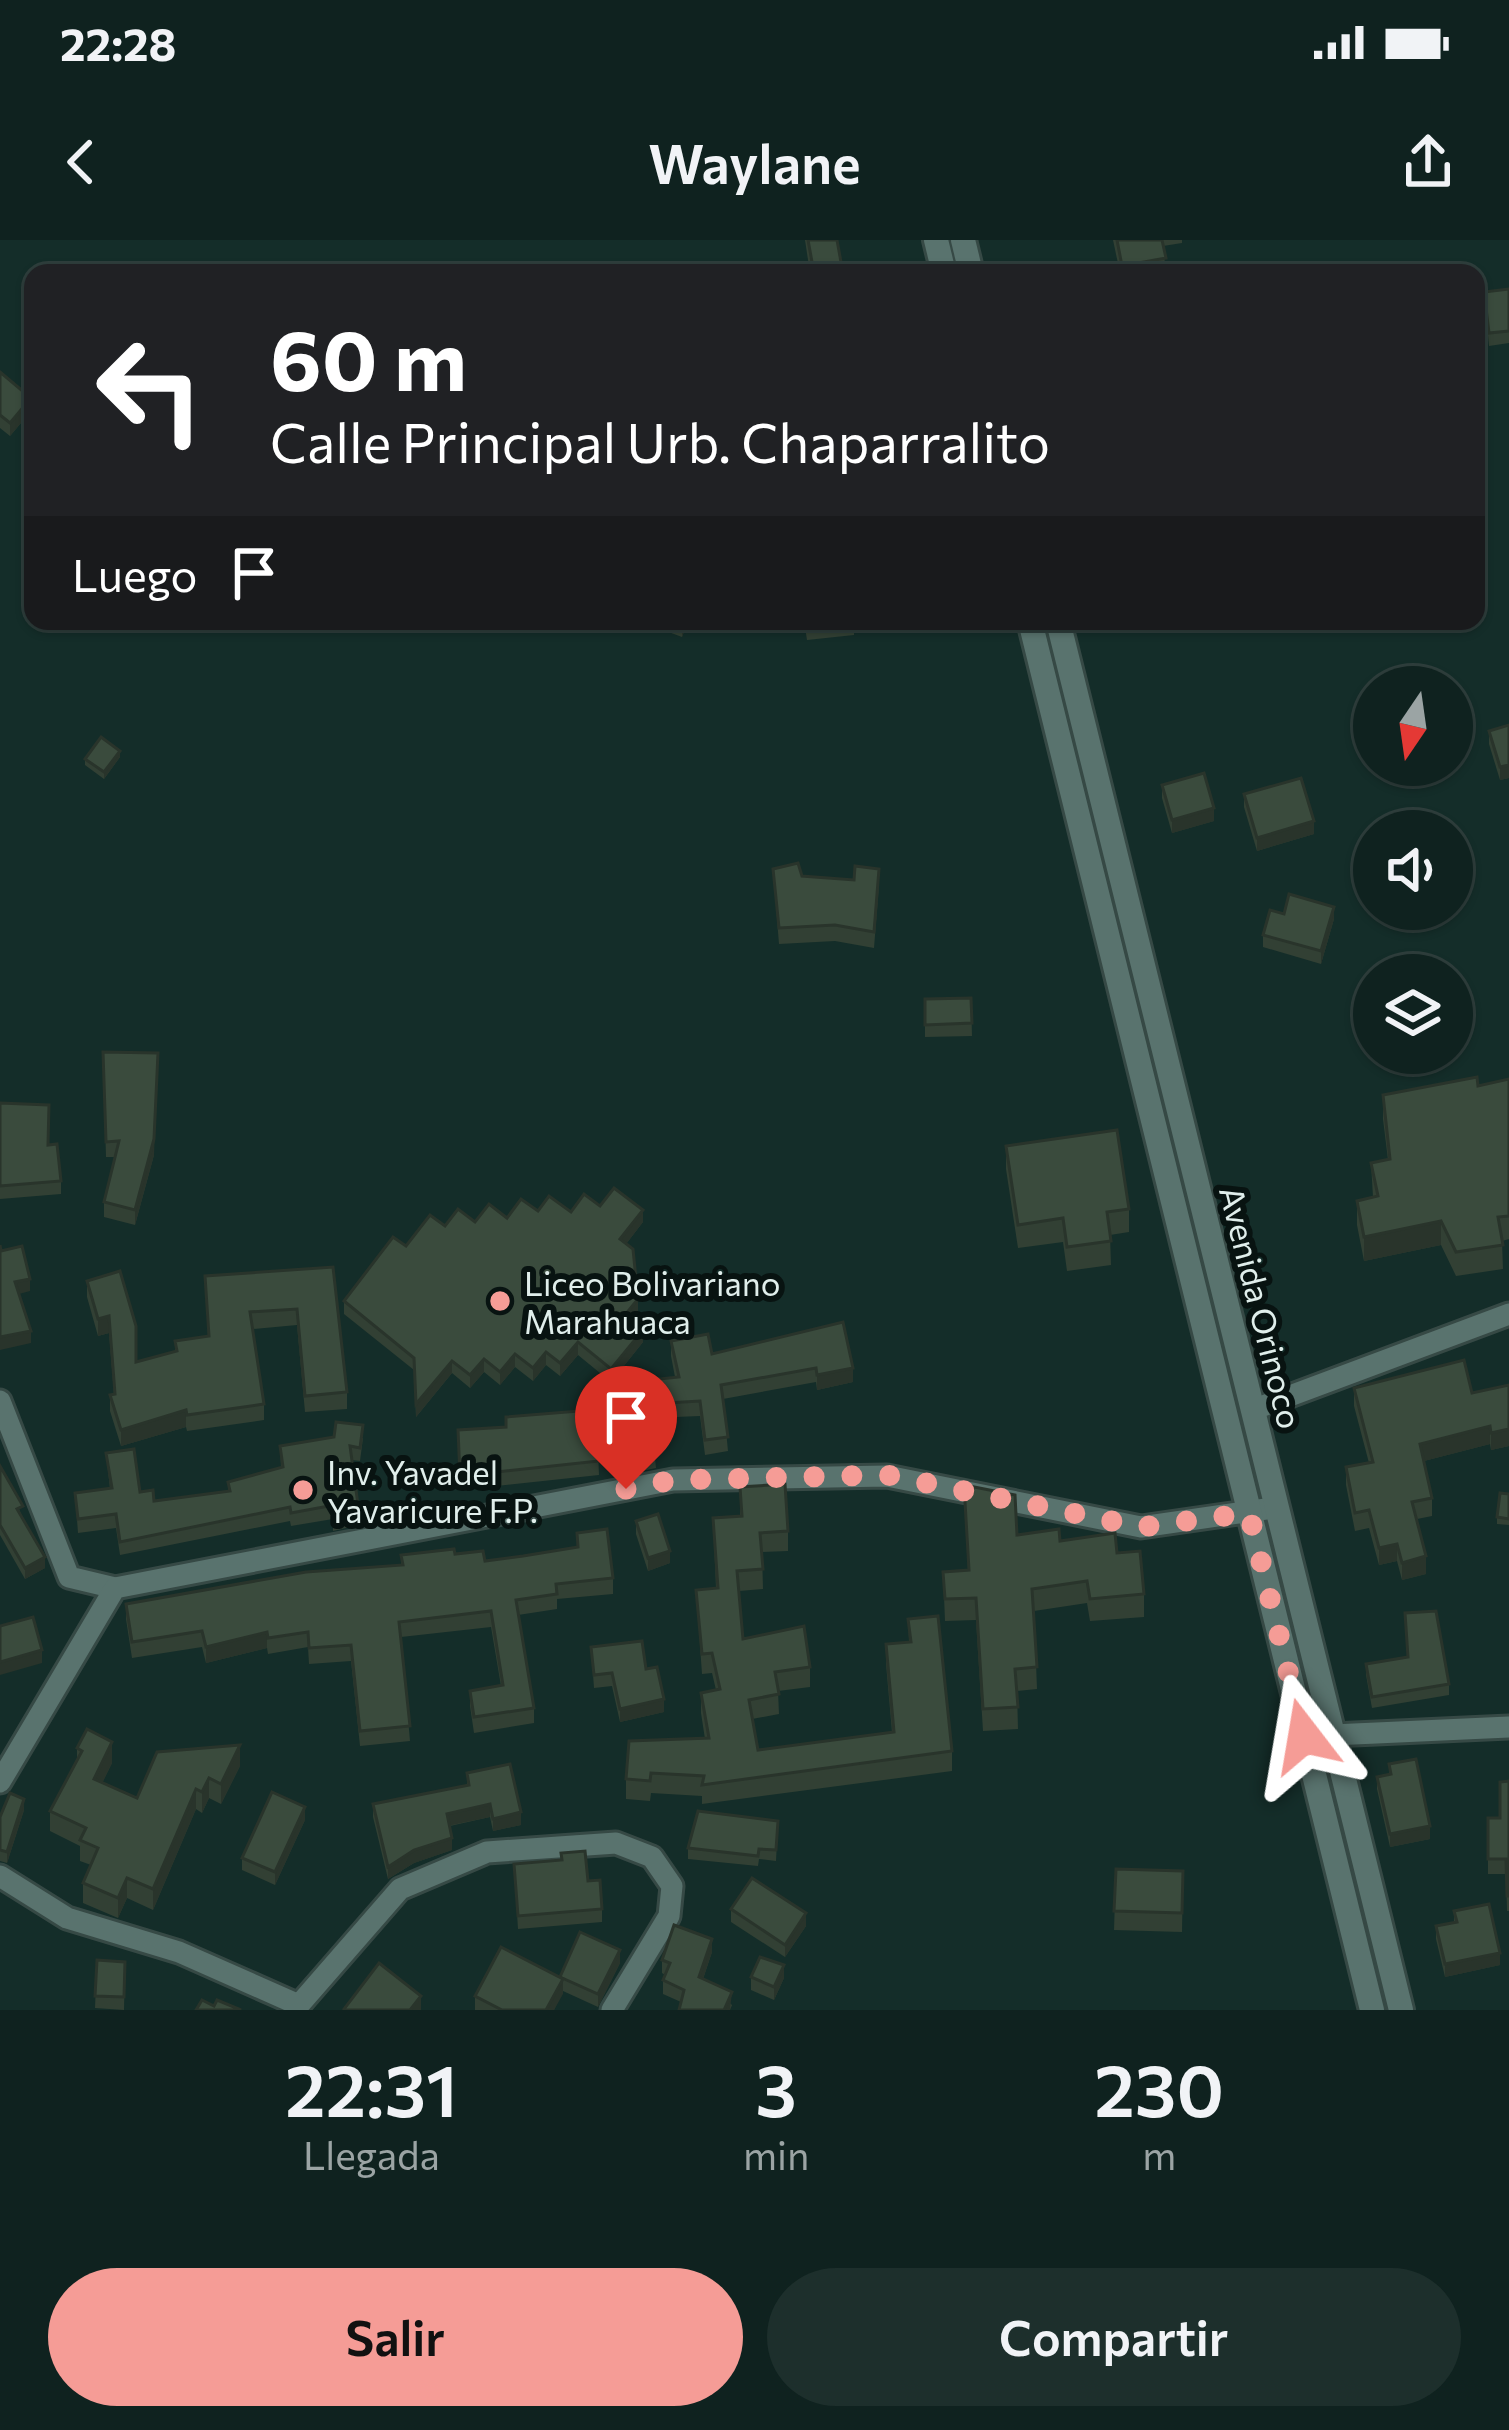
<!DOCTYPE html>
<html lang="es">
<head>
<meta charset="utf-8">
<style>
  :root { --surface:#0f221f; --page:#1d2f2c; --text:#f1f3f6; --muted:#9ba4a4; --line:#2f3f3d; --accent:#f59c96 }
  body { margin:0; font-family:Commissioner,sans-serif; background:var(--page); color:var(--text); height:100vh; display:flex; flex-direction:column; font-size:45px; white-space:nowrap }
  * { box-sizing:border-box; margin:0 }
  p { font-size:39px; color:var(--muted) }
  .icon { flex:none; width:66px; height:66px; fill:none; stroke:currentColor; stroke-width:2; stroke-linecap:round; stroke-linejoin:round }
  .map { position:relative; height:1770px; overflow:hidden }
  .panel { display:flex; flex-direction:column; background:var(--surface); flex:1 }
  .panel>* { flex:none }
  .banner { position:absolute; left:24px; top:24px; width:1461px; height:366px; border-radius:24px; box-shadow:0 3px 9px #0004,0 0 0 3px var(--line); background:#202124; color:#fff; overflow:hidden }
  .needle { width:78px; rotate:193deg }
  .tools { position:absolute; left:1353px; top:426px; display:grid; gap:24px }
  .tools a { display:grid; place-items:center; width:120px; height:120px; border-radius:50%; background:var(--surface); box-shadow:0 3px 9px #0004,0 0 0 3px var(--line); font-size:60px }
  .pin { position:absolute; display:grid; place-items:center; width:102px; height:102px; color:#fff; margin:-123px -51px; border-radius:50% 50% 50% 0; rotate:-45deg; box-shadow:0 0 12px #0007 }
  .pin .icon { rotate:45deg }
  .me { position:absolute; width:132px; margin:-66px; rotate:346deg; stroke-linejoin:round; filter:drop-shadow(0 0 9px #0008) }
  .turn { display:flex; align-items:center; gap:42px; height:252px; padding:0 48px; font-size:54px }
  .turn .icon { width:156px; height:156px; stroke-width:2.5 }
  .turn b { display:block; font-size:84px; line-height:102px }
  .then { display:flex; align-items:center; height:114px; padding:0 48px; background:#0003; gap:24px; font-size:45px }
  .eta { display:flex; justify-content:space-evenly; align-items:center; height:204px; text-align:center }
  .eta b { font-size:72px; font-weight:600; line-height:84px }
  .primary-button { display:flex; gap:24px; margin-top:auto; padding:24px 48px }
  .primary-button a { flex:1; height:138px; border-radius:72px; background:var(--accent); color:#111; font-size:48px; font-weight:600; line-height:138px; text-align:center }
  .primary-button a+a { background:var(--page); color:var(--text) }
  .status { display:flex; justify-content:space-between; align-items:center; height:84px; padding:0 60px; background:var(--surface); direction:ltr }
  .status svg { height:33px; fill:currentColor }
  header { display:flex; justify-content:space-between; align-items:center; height:156px; padding:0 48px; background:var(--surface); font-size:54px; font-weight:600 }
  .map>svg:first-child { display:block }
  .lines { fill:none; stroke-linecap:round; stroke-linejoin:round }
  .minor-casing { stroke:#364945; stroke-width:27 }
  .tertiary-casing { stroke:#364945; stroke-width:30 }
  .minor { stroke:#59736e; stroke-width:21 }
  .tertiary { stroke:#59736e; stroke-width:24 }
  .wall { fill:#324034 }
  .shaded-wall { fill:#29342b }
  .building { fill:#3a4b3d; stroke:#29342b; stroke-width:3 }
  .route { stroke:#f59c96; stroke-width:21; stroke-dasharray:0 37.8 }
  .poi-dot { fill:#f59c96; stroke:#081311; stroke-width:4.5 }
  .labels { text-anchor:middle; dominant-baseline:central; stroke-width:12; stroke-linejoin:round; paint-order:stroke }
  .poi-label { font-size:33px; fill:#e0eeeb; stroke:#081311; text-anchor:start }
  .street-label { font-size:33px; fill:#e0eeeb; stroke:#081311 }
</style>
</head>
<body>
<div class="status"><b>22:28</b><svg viewBox="0 0 49 12"><path d="M0 12V9h3v3zM5 12V6h3v6zM10 12V3h3v9zM15 12V0h3v12zM26 1h20v11H26zM47 4h2v5h-2z"/></svg></div>
<header><svg class="icon" aria-label="back" viewBox="0 0 24 24"><path d="M15 5l-7 7 7 7"/></svg>Waylane<svg class="icon" aria-label="share" viewBox="0 0 24 24"><path d="M12 15V3M7 8l5-5 5 5M5 13v7h14v-7"/></svg></header>
<div class="map">
<svg width="1509" height="1770" viewBox="0 0 1509 1770">
  <rect width="100%" height="100%" fill="#142d29"/>
  <g class="lines">
    <!-- minor casing -->
    <g class="minor-casing">
      <g id="minor">
        <path d="M0 1161 69 1337 115 1348"/>
        <path d="M1255 1169 1509 1074"/>
        <path d="M1332 1495 1509 1487"/>
        <path d="M0 1542 115 1348 673 1240 887 1236 1141 1287 1266 1269"/>
        <path d="M0 1636 67 1678 179 1712 299 1765 400 1649 487 1612 616 1603 652 1617 672 1646 669 1676 612 1770"/>
      </g>
    </g>
    <!-- tertiary casing -->
    <g class="tertiary-casing">
      <g id="tertiary">
        <path d="M936 0 944 33"/>
        <path d="M963 0 971 33"/>
        <path d="M1030 381 1372 1770"/>
        <path d="M1058 381 1401 1770"/>
      </g>
    </g>
    <!-- minor -->
    <use href="#minor" class="minor"/>
    <!-- tertiary -->
    <use href="#tertiary" class="tertiary"/>
  </g>
  <!-- wall -->
  <g class="wall">
    <path d="M805 0H837L843 33H810Z"/>
    <path d="M1113 0H1182V3L1163 6 1166 33H1120Z"/>
    <path d="M1509 49V103L1489 106 1484 52Z"/>
    <path d="M0 132 31 171 10 196 0 188Z"/>
    <path d="M639 381H688L682 397Z"/>
    <path d="M804 381H854V395L807 400Z"/>
    <path d="M1509 485V538L1500 540 1489 504V491Z"/>
    <path d="M120 517 104 539 85 525V519Z"/>
    <path d="M1162 545 1214 581 1172 593 1162 558Z"/>
    <path d="M1244 554 1314 594 1257 611 1244 567Z"/>
    <path d="M773 629 802 636 879 645 874 708 835 701 779 704Z"/>
    <path d="M1284 674 1334 679 1321 724 1263 707V695Z"/>
    <path d="M971 758 972 796 925 797V759Z"/>
    <path d="M103 812 154 915 135 985 104 977V962L115 917H106Z"/>
    <path d="M1509 839V999L1502 1001 1503 1029 1456 1036 1441 1005 1364 1021 1357 985V961L1373 957 1371 923 1388 920 1383 879V855L1478 846Z"/>
    <path d="M0 863 49 905 61 941V954L0 959Z"/>
    <path d="M1006 906 1129 969V992L1110 995 1111 1025 1067 1031 1063 1002 1018 1008 1006 929Z"/>
    <path d="M600 966 643 982 626 1004 638 1072 631 1080 643 1102 611 1142 578 1115 560 1136 546 1125 533 1141 515 1127 500 1145 484 1132 470 1148 452 1133 416 1177 414 1130 344 1074V1061L406 1006 445 986 507 978 538 971 571 972Z"/>
    <path d="M333 1027 347 1152V1169L305 1172 297 1085 253 1089 264 1164V1180L187 1191 186 1187 121 1206 110 1171V1155L114 1154 109 1093 98 1096 87 1057V1041L136 1122 175 1111V1101L208 1097 205 1036Z"/>
    <path d="M843 1082 853 1142 817 1150 816 1142 723 1159 728 1211 705 1215 700 1176 651 1178 656 1228 617 1236 608 1206 598 1208 599 1235 460 1250 458 1204 506 1187 603 1169 601 1145 675 1137 671 1116V1101L712 1114Z"/>
    <path d="M1509 1145V1206L1491 1210 1490 1204 1424 1221 1432 1258V1276L1417 1279 1426 1334 1402 1340 1397 1321 1379 1325 1369 1288 1355 1291 1346 1245V1227L1369 1223 1354 1166V1148L1472 1153Z"/>
    <path d="M363 1198 360 1221 352 1220 359 1272V1285L333 1291V1279L291 1286 290 1281 120 1315 116 1288 78 1293 75 1253 110 1249 106 1213 140 1252 154 1261 228 1251V1242L281 1228 280 1206Z"/>
    <path d="M0 1226 45 1328 25 1339 0 1295Z"/>
    <path d="M964 1245 1017 1295 1117 1313 1144 1354V1377L1090 1381 1087 1363 1034 1371 1037 1449 1017 1451 1018 1489 983 1491 976 1380 945 1381 943 1332 968 1330Z"/>
    <path d="M740 1247 788 1291V1311L762 1312 763 1349 739 1351 743 1399 810 1427V1447L778 1451 779 1474 752 1479 758 1510 892 1492 886 1424V1404L909 1402 908 1379 952 1511V1531L702 1564V1556L651 1553 650 1561 626 1559V1539L705 1499 701 1473V1453L716 1450 712 1433 702 1434 696 1350 716 1348 713 1278 740 1276Z"/>
    <path d="M1509 1254V1285L1497 1284V1277Z"/>
    <path d="M636 1281 670 1323 648 1331 636 1294Z"/>
    <path d="M577 1293 613 1338V1354L557 1359V1369L518 1375 534 1468V1483L474 1493 470 1466V1451L501 1446 491 1387 401 1397 410 1501 360 1506 351 1421 309 1424 308 1407 268 1414 267 1408 206 1423 202 1407 132 1418 126 1379V1364L401 1325V1315L455 1314 485 1321 523 1316 577 1307Z"/>
    <path d="M591 1407 646 1429 664 1472 620 1482 612 1446 594 1448Z"/>
    <path d="M1407 1417 1449 1444V1455L1372 1468 1366 1435V1424Z"/>
    <path d="M77 1508 112 1523 102 1543 137 1558 240 1526 221 1564 209 1558 202 1573 196 1569 153 1670 127 1658 118 1678 83 1663V1643L91 1625 80 1621V1606L50 1591V1571L77 1520Z"/>
    <path d="M1389 1524 1430 1599 1390 1607 1377 1549V1537L1389 1534Z"/>
    <path d="M467 1533 521 1585 493 1591 490 1577 450 1586 452 1610 414 1623 388 1639 373 1577V1564L467 1546Z"/>
    <path d="M1509 1541V1671H1507L1506 1634H1488V1578H1500Z"/>
    <path d="M24 1570 7 1623 0 1621V1577Z"/>
    <path d="M305 1580 275 1645 242 1630V1618Z"/>
    <path d="M778 1581 776 1621 759 1619 758 1626 688 1619V1608Z"/>
    <path d="M514 1624 588 1641 602 1669V1682L518 1689Z"/>
    <path d="M1116 1629 1183 1631 1182 1692 1114 1690Z"/>
    <path d="M731 1669 806 1686 785 1717 731 1682Z"/>
    <path d="M1454 1671 1500 1725 1445 1737 1436 1699V1686L1454 1682Z"/>
    <path d="M712 1712 703 1739 732 1765 730 1770H679L681 1762 663 1754V1740L665 1735 662 1733V1720Z"/>
    <path d="M97 1720 125 1722 124 1770 95 1768Z"/>
    <path d="M620 1723 598 1767 563 1751 554 1770H475V1756Z"/>
    <path d="M751 1737 784 1738 774 1760 751 1750Z"/>
  </g>
  <!-- shaded-wall -->
  <g class="shaded-wall">
    <path d="M31 158V171L10 196V183Z"/>
    <path d="M682 381H688L682 397Z"/>
    <path d="M120 511V517L104 539V532Z"/>
    <path d="M1509 525V538L1500 540V527Z"/>
    <path d="M1214 568V581L1172 593V580Z"/>
    <path d="M1314 581V594L1257 611V598Z"/>
    <path d="M1334 667V679L1321 724V711Z"/>
    <path d="M158 813 154 915 135 985V970Z"/>
    <path d="M643 970V982L620 1012V999Z"/>
    <path d="M1441 981V1005L1364 1021V997Z"/>
    <path d="M30 1039V1051L15 1055V1042Z"/>
    <path d="M638 1059V1072L625 1088V1075Z"/>
    <path d="M109 1076V1093L98 1096V1079Z"/>
    <path d="M643 1090V1102L611 1142V1129Z"/>
    <path d="M31 1091V1103L0 1110V1097Z"/>
    <path d="M578 1102V1115L560 1136V1123Z"/>
    <path d="M546 1112V1125L533 1141V1128Z"/>
    <path d="M515 1114V1127L500 1145V1132Z"/>
    <path d="M484 1119V1132L470 1148V1135Z"/>
    <path d="M452 1121V1133L416 1177V1164Z"/>
    <path d="M853 1128V1142L817 1150V1135Z"/>
    <path d="M186 1170V1187L121 1206V1190Z"/>
    <path d="M1490 1186V1204L1420 1222V1204Z"/>
    <path d="M1509 1189V1206L1491 1210V1193Z"/>
    <path d="M608 1192V1206L596 1209V1194Z"/>
    <path d="M1397 1304V1321L1379 1325V1308Z"/>
    <path d="M670 1311V1323L648 1331V1318Z"/>
    <path d="M1426 1316V1334L1402 1340V1323Z"/>
    <path d="M45 1317V1328L25 1339V1328Z"/>
    <path d="M267 1392V1408L206 1423V1407Z"/>
    <path d="M42 1410V1423L0 1435V1422Z"/>
    <path d="M664 1459V1472L620 1482V1469Z"/>
    <path d="M112 1502V1523L94 1560V1539Z"/>
    <path d="M240 1505V1526L221 1564V1544Z"/>
    <path d="M209 1538V1558L202 1573V1552Z"/>
    <path d="M196 1549V1569L153 1670V1649Z"/>
    <path d="M24 1559V1570L7 1623V1612Z"/>
    <path d="M490 1564V1577L447 1586V1574Z"/>
    <path d="M305 1567V1580L275 1645V1632Z"/>
    <path d="M521 1572V1585L493 1591V1579Z"/>
    <path d="M1430 1586V1599L1390 1607V1594Z"/>
    <path d="M452 1598V1610L414 1623 388 1639V1627L414 1610Z"/>
    <path d="M127 1638V1658L118 1678V1658Z"/>
    <path d="M806 1673V1686L785 1717V1705Z"/>
    <path d="M712 1699V1712L699 1751V1737Z"/>
    <path d="M620 1710V1723L598 1767V1754Z"/>
    <path d="M1500 1713V1725L1445 1737V1724Z"/>
    <path d="M784 1725V1738L774 1760V1747Z"/>
    <path d="M563 1739V1754L554 1770H546Z"/>
    <path d="M732 1752 730 1770H724Z"/>
    <path d="M421 1756V1770H410Z"/>
  </g>
  <!-- building -->
  <g class="building">
    <path d="M808 0H837L843 33H814Z"/>
    <path d="M1117 0H1162L1166 18 1122 26Z"/>
    <path d="M1509 49V91L1489 93 1484 52Z"/>
    <path d="M0 132 31 158 10 183 0 175Z"/>
    <path d="M1509 485V525L1500 527 1489 491Z"/>
    <path d="M101 497 120 511 104 532 85 519Z"/>
    <path d="M1204 533 1214 568 1172 580 1162 545Z"/>
    <path d="M1301 538 1314 581 1257 598 1244 554Z"/>
    <path d="M798 623 802 636 854 640 855 626 879 629 874 692 835 685 779 688 773 629Z"/>
    <path d="M1289 654 1334 667 1321 711 1263 695 1270 670 1284 674Z"/>
    <path d="M971 758 972 783 925 785V759Z"/>
    <path d="M103 812 158 813 154 899 135 970 104 962 119 901 106 902Z"/>
    <path d="M1477 837 1478 846 1509 839V976L1498 977 1503 1005 1456 1012 1441 981 1364 997 1357 961 1378 956 1371 923 1390 919 1383 855Z"/>
    <path d="M0 863 49 865 48 905 57 904 61 941 0 946Z"/>
    <path d="M1117 890 1129 969 1107 972 1111 1001 1067 1007 1063 978 1018 985 1006 906Z"/>
    <path d="M614 948 643 970 620 999 633 1009 638 1059 625 1075 643 1090 611 1129 578 1102 560 1123 546 1112 533 1128 515 1114 500 1132 484 1119 470 1135 452 1121 416 1164 414 1118 344 1061 393 997 406 1006 430 975 445 986 458 969 475 982 489 964 507 978 521 959 538 971 549 956 571 972 584 954 600 966Z"/>
    <path d="M0 1005 1 1011 22 1006 30 1039 15 1042 31 1091 0 1097Z"/>
    <path d="M333 1027 347 1152 305 1156 297 1069 250 1072 264 1164 187 1175 186 1170 121 1190 110 1155 115 1154 109 1076 98 1079 87 1041 120 1031 136 1086V1122L177 1111 175 1101 209 1096 205 1036Z"/>
    <path d="M843 1082 853 1128 817 1135 816 1128 721 1145 728 1197 705 1200 700 1161 649 1164 656 1214 617 1221 608 1192 596 1194 599 1221 460 1236 458 1190 506 1187V1177L605 1169 601 1145 679 1137 671 1101 708 1094 712 1114Z"/>
    <path d="M1464 1120 1472 1153 1509 1145V1189L1491 1193 1490 1186 1420 1204 1432 1258 1412 1262 1426 1316 1402 1323 1397 1304 1379 1308 1369 1270 1355 1273 1346 1227 1373 1222 1354 1148Z"/>
    <path d="M336 1182 363 1185 360 1208 350 1206 359 1272 333 1277 334 1265 291 1273 290 1267 120 1302 116 1274 78 1279 75 1253 112 1248 106 1213 134 1209 140 1252 153 1250 154 1261 230 1251 228 1242 283 1227 280 1206 334 1197Z"/>
    <path d="M0 1226 23 1266 17 1269 45 1317 25 1328 0 1285Z"/>
    <path d="M785 1244 788 1291 760 1293 763 1329 737 1331 743 1399 804 1386 810 1427 775 1432 779 1454 749 1460 758 1510 894 1492 886 1404 911 1402 908 1379 938 1376 952 1511 702 1545 704 1536 651 1533 650 1541 626 1539 629 1501 709 1498 701 1453 720 1449 712 1413 702 1414 696 1350 718 1348 713 1278 742 1276 740 1247Z"/>
    <path d="M964 1245 1015 1255 1017 1295 1059 1289 1060 1301 1115 1293 1117 1313 1140 1311 1144 1354 1090 1359 1087 1341 1032 1349 1037 1427 1015 1429 1018 1467 983 1469 976 1358 945 1359 943 1332 969 1330Z"/>
    <path d="M1500 1253 1509 1254V1279L1497 1277Z"/>
    <path d="M658 1274 670 1311 648 1318 636 1281Z"/>
    <path d="M607 1289 613 1338 556 1344 557 1354 516 1360 534 1468 474 1477 470 1451 503 1445 491 1371 399 1382 410 1486 360 1491 351 1405 309 1408 308 1392 268 1398 267 1392 206 1407 202 1391 132 1402 126 1364 306 1332 403 1325 401 1315 454 1309 455 1314 483 1311 485 1321 523 1316 578 1307 577 1293Z"/>
    <path d="M1436 1371 1449 1444 1372 1457 1366 1424 1408 1417 1405 1373Z"/>
    <path d="M33 1377 42 1410 0 1422V1386Z"/>
    <path d="M642 1401 646 1429 657 1427 664 1459 620 1469 612 1433 594 1435 591 1407Z"/>
    <path d="M87 1489 112 1502 94 1539 137 1558 157 1512 240 1505 221 1544 209 1538 202 1552 196 1549 153 1649 127 1638 118 1658 83 1643 98 1608 80 1600 86 1588 50 1571 82 1511 77 1508Z"/>
    <path d="M1416 1519 1430 1586 1390 1594 1377 1537 1391 1534 1389 1524Z"/>
    <path d="M510 1524 521 1572 493 1579 490 1564 447 1574 452 1598 414 1610 388 1627 373 1564 469 1545 467 1533Z"/>
    <path d="M1509 1541V1656H1507L1506 1619H1488V1578H1500V1542Z"/>
    <path d="M272 1552 305 1567 275 1632 242 1618Z"/>
    <path d="M10 1553 24 1559 7 1612 0 1610V1577Z"/>
    <path d="M698 1571 778 1581 776 1610 759 1609 758 1616 688 1608Z"/>
    <path d="M585 1611 588 1641 600 1640 602 1669 518 1676 514 1624 562 1620 561 1613Z"/>
    <path d="M1116 1629 1183 1631 1182 1673 1114 1671Z"/>
    <path d="M752 1638 806 1673 785 1705 731 1669Z"/>
    <path d="M1489 1664 1500 1713 1445 1724 1436 1686 1457 1682 1454 1671Z"/>
    <path d="M674 1685 712 1699 699 1737 732 1752 724 1770H679L684 1750 663 1740 670 1723 662 1720Z"/>
    <path d="M580 1692 620 1710 598 1754 560 1737Z"/>
    <path d="M501 1707 563 1739 546 1770H502L475 1756Z"/>
    <path d="M760 1717 784 1725 774 1747 751 1737Z"/>
    <path d="M97 1720 125 1722 124 1757 95 1756Z"/>
    <path d="M379 1723 421 1756 410 1770H345L344 1769Z"/>
    <path d="M202 1760 214 1766 217 1760 241 1770H196Z"/>
  </g>
  <g class="lines">
    <!-- route -->
    <path class="route" d="M626 1249 673 1240 887 1235 1141 1287 1249 1273 1304 1496"/>
  </g>
  <!-- markers -->
  <g class="poi-dot">
    <circle cx="500" cy="1061" r="12"/>
    <circle cx="303" cy="1250" r="12"/>
  </g>
  <g class="labels">
    <!-- poi labels -->
    <g class="poi-label">
      <text x="524" y="1042">Liceo Bolivariano<tspan x="524" dy="38">Marahuaca</tspan></text>
      <text x="327" y="1231">Inv. Yavadel<tspan x="327" dy="38">Yavaricure F.P.</tspan></text>
    </g>
    <!-- street labels -->
    <g class="street-label">
      <text transform="translate(1262 1067) rotate(76)">Avenida Orinoco</text>
    </g>
  </g>
</svg>
<div class="tools">
<a><svg class="needle" viewBox="-14 -14 28 28"><path d="M0-13l5 13h-10z" fill="#e53935"/><path d="M0 13l5-13h-10z" fill="#9ba4a4"/></svg></a>
<a><svg class="icon" aria-label="sound" viewBox="0 0 24 24"><path d="M4 9h4l5-4v14l-5-4H4zM17 9q2 3 0 6"/></svg></a>
<a><svg class="icon" aria-label="layers" viewBox="0 0 24 24"><path d="M12 4l9 5-9 5-9-5zM3 14l9 5 9-5"/></svg></a>
</div>
<div class="pin" style="left:626px;top:1249px;background:#d93025"><svg class="icon" aria-label="arrive" viewBox="0 0 24 24"><path d="M6 21V4h12l-3 4 3 4H6"/></svg></div>
<svg class="me" style="left:1304px;top:1496px" viewBox="-20 -20 40 40"><path d="M0-17L14 15 0 8-14 15z" fill="#f59c96" stroke="#fff" stroke-width="4"/></svg>
<div class="banner">
<div class="turn"><svg class="icon" aria-label="left" viewBox="0 0 24 24"><path d="M17 20v-9H6M10 6l-5 5 5 5"/></svg><div><b>60 m</b>Calle Principal Urb. Chaparralito</div></div>
<div class="then">Luego<svg class="icon" aria-label="arrive" viewBox="0 0 24 24"><path d="M6 21V4h12l-3 4 3 4H6"/></svg></div>
</div>
</div>
<section class="panel">
<div class="eta">
<div><b>22:31</b><p>Llegada</p></div>
<div><b>3</b><p>min</p></div>
<div><b>230</b><p>m</p></div>
</div>
<div class="primary-button"><a>Salir</a><a>Compartir</a></div>
</section>
</body>
</html>
